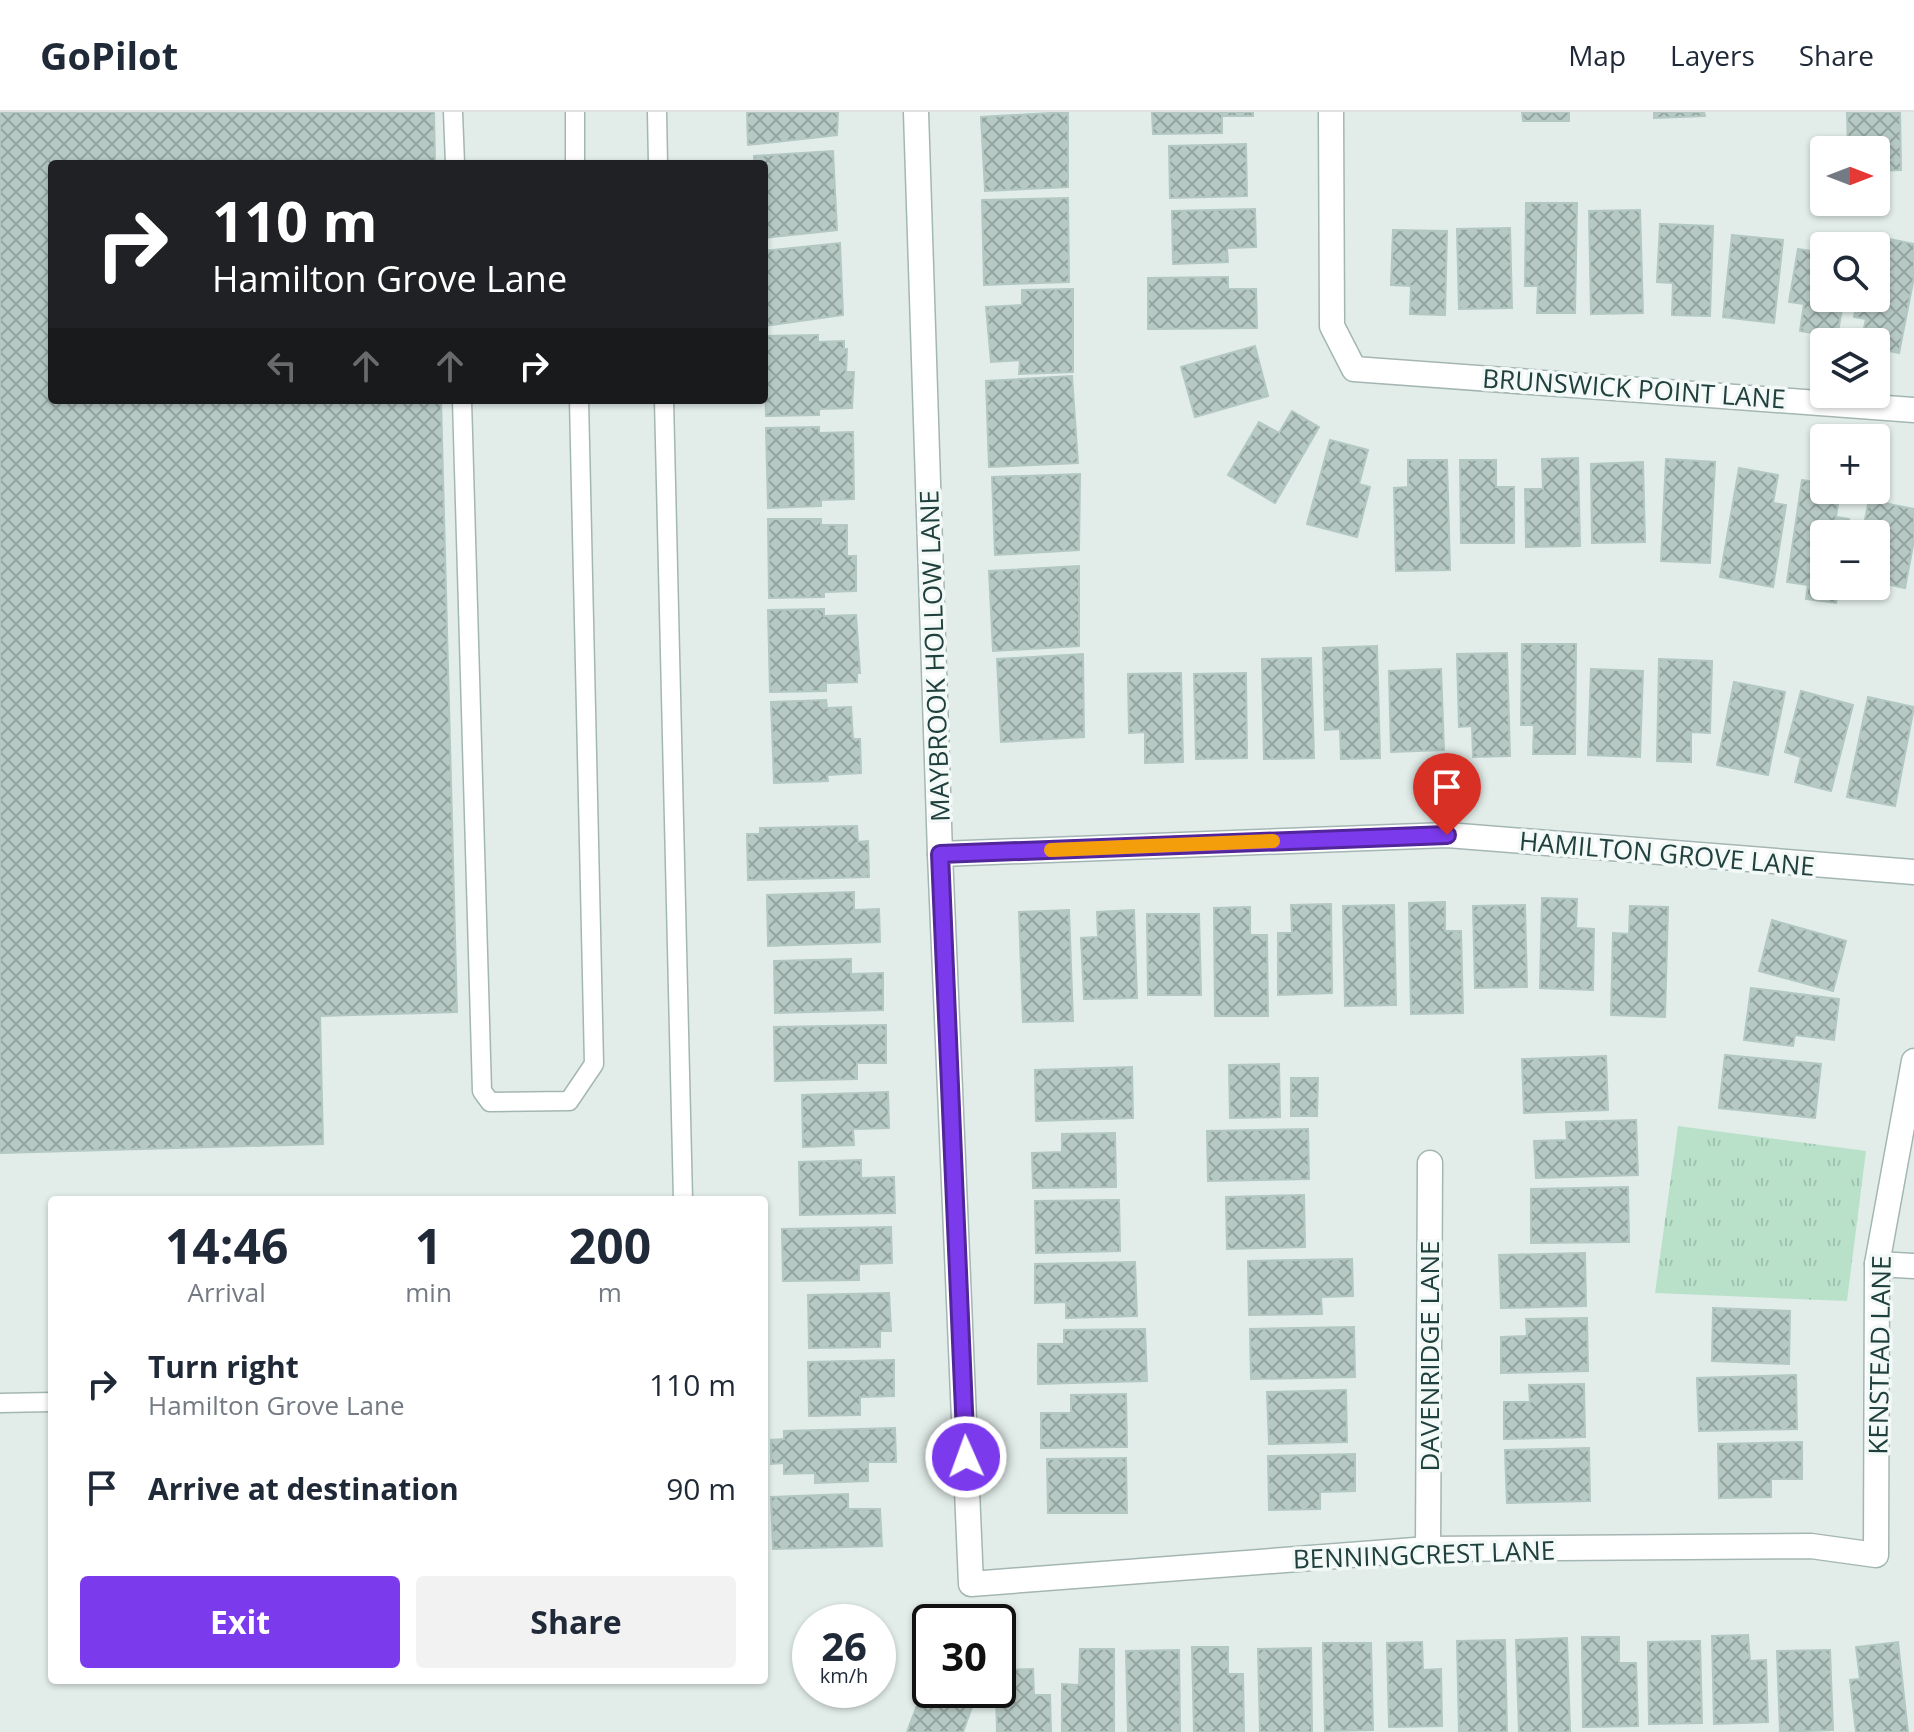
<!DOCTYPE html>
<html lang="en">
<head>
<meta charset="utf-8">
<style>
  :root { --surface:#fff; --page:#f2f2f3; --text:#1f2937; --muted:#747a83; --line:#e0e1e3; --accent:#7c3aed }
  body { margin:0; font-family:"Open Sans",sans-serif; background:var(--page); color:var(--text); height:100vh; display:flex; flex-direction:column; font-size:30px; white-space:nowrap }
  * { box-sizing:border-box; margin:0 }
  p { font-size:26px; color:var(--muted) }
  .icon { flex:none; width:44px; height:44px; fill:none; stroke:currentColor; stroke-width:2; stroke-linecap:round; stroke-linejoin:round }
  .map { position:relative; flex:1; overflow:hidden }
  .drawer { position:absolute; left:48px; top:1084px; width:720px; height:488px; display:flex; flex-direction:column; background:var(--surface); border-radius:8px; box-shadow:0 2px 6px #0004 }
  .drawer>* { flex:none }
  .top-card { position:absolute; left:48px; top:48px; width:720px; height:244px; border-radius:8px; box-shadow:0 2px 6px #0004; background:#202124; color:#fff; overflow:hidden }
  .needle { width:52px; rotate:90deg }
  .tools { position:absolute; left:1810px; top:24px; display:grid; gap:16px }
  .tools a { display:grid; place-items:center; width:80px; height:80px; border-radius:8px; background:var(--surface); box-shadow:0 2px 6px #0004; font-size:40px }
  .speed { position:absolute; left:792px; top:1492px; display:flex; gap:16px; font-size:40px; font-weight:700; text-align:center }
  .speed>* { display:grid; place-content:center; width:104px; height:104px; border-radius:50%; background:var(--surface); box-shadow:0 2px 6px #0004; line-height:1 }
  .speed small { font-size:20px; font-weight:400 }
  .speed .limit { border:4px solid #111; border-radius:12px; background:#fff; color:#111 }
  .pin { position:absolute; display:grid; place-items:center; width:68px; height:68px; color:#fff; margin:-82px -34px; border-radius:50% 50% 50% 0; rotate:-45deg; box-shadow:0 0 8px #0007 }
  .pin .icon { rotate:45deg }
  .me { position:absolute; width:88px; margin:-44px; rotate:358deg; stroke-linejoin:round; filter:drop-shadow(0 0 6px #0008) }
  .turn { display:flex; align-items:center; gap:28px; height:168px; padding:0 32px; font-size:36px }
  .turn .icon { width:104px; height:104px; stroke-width:2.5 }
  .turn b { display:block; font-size:56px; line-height:68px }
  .lanes { display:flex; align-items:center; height:76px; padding:0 32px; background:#0003; justify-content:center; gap:40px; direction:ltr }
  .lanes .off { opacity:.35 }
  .eta { display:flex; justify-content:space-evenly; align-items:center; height:136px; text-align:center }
  .eta b { font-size:48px; font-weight:700; line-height:56px }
  .button { display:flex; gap:16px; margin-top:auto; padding:16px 32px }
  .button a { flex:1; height:92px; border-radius:8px; background:var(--accent); color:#fff; font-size:32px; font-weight:700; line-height:92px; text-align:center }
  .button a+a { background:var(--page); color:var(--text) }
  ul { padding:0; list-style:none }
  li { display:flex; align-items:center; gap:24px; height:104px; padding:0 32px }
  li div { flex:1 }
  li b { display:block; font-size:30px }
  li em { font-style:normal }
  header { display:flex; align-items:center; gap:48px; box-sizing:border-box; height:112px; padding:0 40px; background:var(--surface); border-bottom:2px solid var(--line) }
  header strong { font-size:38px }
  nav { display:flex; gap:44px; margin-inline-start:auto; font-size:28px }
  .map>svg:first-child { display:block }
  .grass { fill:url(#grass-tufts) }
  .building { fill:url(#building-cross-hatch); stroke:#b3c8c3; stroke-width:2 }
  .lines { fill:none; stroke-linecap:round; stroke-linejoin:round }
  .lane-casing { stroke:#a4b6b3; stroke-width:21 }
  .street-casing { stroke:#a4b6b3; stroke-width:27 }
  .lane { stroke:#fff; stroke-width:18 }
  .street { stroke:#fff; stroke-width:24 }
  .route-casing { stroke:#51269a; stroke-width:20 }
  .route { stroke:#7c3aed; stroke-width:14 }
  .slow { stroke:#f59e0b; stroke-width:14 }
  .labels { text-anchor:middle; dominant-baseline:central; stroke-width:7; stroke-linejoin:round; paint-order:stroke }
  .street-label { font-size:26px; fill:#20403d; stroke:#f3f9f7 }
</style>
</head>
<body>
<header>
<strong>GoPilot</strong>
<nav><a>Map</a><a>Layers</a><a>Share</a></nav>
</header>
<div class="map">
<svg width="1914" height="1620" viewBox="0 0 1914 1620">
  <defs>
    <pattern id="grass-tufts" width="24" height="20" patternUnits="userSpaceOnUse" patternTransform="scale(2)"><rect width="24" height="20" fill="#b9e1ca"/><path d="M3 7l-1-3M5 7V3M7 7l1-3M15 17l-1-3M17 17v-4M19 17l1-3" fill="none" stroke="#9fc2ae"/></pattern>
    <pattern id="building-cross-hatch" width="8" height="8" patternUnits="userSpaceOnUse" patternTransform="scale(2)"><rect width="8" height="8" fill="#b7c9c4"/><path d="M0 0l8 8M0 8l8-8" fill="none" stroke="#94a5a0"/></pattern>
  </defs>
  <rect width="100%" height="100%" fill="#e2edea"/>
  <!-- grass -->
  <path class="grass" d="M1678 1014 1866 1039 1847 1189 1655 1181Z"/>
  <!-- building -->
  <g class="building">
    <path d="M0 0H434L435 52H52V288H441L457 900 320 904 323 1032 0 1041Z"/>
    <path d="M747 0H838L837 23 748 33Z"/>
    <path d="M1068 0V75L985 79 981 5Z"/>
    <path d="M1152 0H1253V4H1222V21L1153 22Z"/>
    <path d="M1522 0H1569V9H1523Z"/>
    <path d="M1654 0H1704L1705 4 1654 6Z"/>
    <path d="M1847 0H1900L1901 58 1876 59V38H1848Z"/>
    <path d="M1246 32 1247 84 1170 86 1169 34Z"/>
    <path d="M833 39 837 118 764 126V52H754V44Z"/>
    <path d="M1068 86 1069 170 984 173 982 88Z"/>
    <path d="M1526 91H1577L1575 201H1537L1538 174H1525Z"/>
    <path d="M1255 97 1256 135 1227 136 1228 150 1173 152 1172 99Z"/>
    <path d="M1640 98 1643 201 1591 202 1589 99Z"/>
    <path d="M1660 112 1713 114 1710 204 1672 203 1673 171 1657 170Z"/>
    <path d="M1510 116 1512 196 1459 197 1457 117Z"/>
    <path d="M1393 118 1447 119 1445 203 1410 202 1411 174 1391 173Z"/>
    <path d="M1732 123 1783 128 1774 211 1723 205Z"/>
    <path d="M1870 123 1914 132V165L1899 241 1876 236V230H1861L1866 207 1854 205 1858 186H1876V134H1868Z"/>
    <path d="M840 131 843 203 764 214V139Z"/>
    <path d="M1798 137 1824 141V186H1844L1837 225 1800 219 1804 192 1789 190Z"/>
    <path d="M1228 165V177H1256L1257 216 1148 217V166Z"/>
    <path d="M1073 177V260L1019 262 1020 248 991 250 986 195 1022 193V178Z"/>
    <path d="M818 223V230L844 229V237H847L846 260H854L852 296 819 297V303L766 304 764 224Z"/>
    <path d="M1255 234 1268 284 1195 305 1181 255Z"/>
    <path d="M1072 264 1078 351 989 355 986 269Z"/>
    <path d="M1292 299 1319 315 1275 391 1228 363 1259 310 1279 321Z"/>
    <path d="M819 315V321L853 320 854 387 821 388V394L768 396 766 316Z"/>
    <path d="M1330 328 1368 338 1359 372 1370 375 1357 425 1307 412Z"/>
    <path d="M1578 346 1580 434 1526 435 1525 377H1543L1542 347Z"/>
    <path d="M1666 347 1715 350 1710 451 1661 449Z"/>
    <path d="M1408 348H1447L1450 458 1396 459 1394 376 1408 375Z"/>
    <path d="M1460 348H1496V375H1514V431H1461Z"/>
    <path d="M1643 350 1645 430 1592 431 1591 352Z"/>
    <path d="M1739 356 1778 363 1773 391 1786 393 1773 475 1720 465Z"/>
    <path d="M1080 362 1079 438 995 443 992 365Z"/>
    <path d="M1802 368 1824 371V378H1840L1836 405 1849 407 1846 422H1824V474H1839L1836 491 1806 487 1808 473 1787 470Z"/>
    <path d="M1869 388 1914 397V428L1905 476 1876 470V422H1862Z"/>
    <path d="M768 407H821V413H847V444H856V479L824 480V485L769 486Z"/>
    <path d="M1079 454V534L993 539 989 459Z"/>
    <path d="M824 497V504L856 503 860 561H857V570L826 571V579L770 580 768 498Z"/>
    <path d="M1522 532H1576L1575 642H1533L1534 613H1521Z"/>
    <path d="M1377 534 1380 646 1341 647 1340 617 1325 618 1323 536Z"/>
    <path d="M1507 541 1510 644 1473 645 1472 614 1459 615 1457 542Z"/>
    <path d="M1083 542 1084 625 1001 630 997 547Z"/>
    <path d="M1311 546 1314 646 1264 647 1262 547Z"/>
    <path d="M1659 547 1712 549 1710 621 1691 620V650L1657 649Z"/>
    <path d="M1441 557 1444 638 1391 640 1389 559Z"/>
    <path d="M1591 557 1643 559 1640 645 1588 643Z"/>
    <path d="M1181 561 1183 650 1145 651V620L1129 621 1128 562Z"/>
    <path d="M1246 561 1247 646 1196 647 1194 562Z"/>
    <path d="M1734 570 1785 580 1768 663 1717 653Z"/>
    <path d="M1801 579 1853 593 1831 679 1795 670 1801 645 1785 640Z"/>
    <path d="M1868 585 1914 595 1895 694 1847 685Z"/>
    <path d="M826 588 827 596 851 595 853 627H860L861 661 827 663 828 669 774 671 771 590Z"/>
    <path d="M857 714 858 730 868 729 869 765 748 768 747 722H760V716Z"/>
    <path d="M854 780V798L879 797 880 830 768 834 767 783Z"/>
    <path d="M1542 786 1577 787 1576 816 1594 817 1593 878 1540 876Z"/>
    <path d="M1445 790V819H1461L1463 901 1411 902 1409 791Z"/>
    <path d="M1331 792 1332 881 1278 883V821H1292L1291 793Z"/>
    <path d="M1394 793 1396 893 1345 894 1343 794Z"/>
    <path d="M1525 793 1527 875 1475 876 1473 794Z"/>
    <path d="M1630 794 1668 795 1665 905 1611 903 1613 821 1629 822Z"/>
    <path d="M1250 795V823H1267L1268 904H1215L1214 796Z"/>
    <path d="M1069 798 1073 909 1023 910 1019 800Z"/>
    <path d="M1134 798 1137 886 1084 887 1081 826 1098 825 1097 800Z"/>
    <path d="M1147 802H1199L1201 883H1148Z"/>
    <path d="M1772 808 1846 829 1833 879 1759 859Z"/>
    <path d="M851 847V862L883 861V898L775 901 774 849Z"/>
    <path d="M1751 876 1839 887 1834 928 1795 923 1793 934 1744 928Z"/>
    <path d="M886 913V951H857V967L775 969 774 915Z"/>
    <path d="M1725 943 1821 952 1815 1006 1719 996Z"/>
    <path d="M1606 944 1608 998 1524 1001 1522 947Z"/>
    <path d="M1279 952 1280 1005 1230 1006 1229 953Z"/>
    <path d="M1132 955 1133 1006 1036 1009 1035 958Z"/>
    <path d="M1291 966H1318L1317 1004H1291Z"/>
    <path d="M888 980 889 1016 853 1017 854 1033 803 1035 802 983Z"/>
    <path d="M1636 1008 1638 1063 1536 1066 1534 1029 1567 1028 1566 1010Z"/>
    <path d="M1308 1017 1309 1067 1208 1069 1207 1019Z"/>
    <path d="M1115 1021 1116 1075 1033 1076 1032 1041 1062 1040V1022Z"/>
    <path d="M861 1048V1066L894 1065 895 1101 800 1103 799 1050Z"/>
    <path d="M1628 1075 1629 1130 1531 1131V1077Z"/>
    <path d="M1304 1083 1305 1135 1227 1137 1226 1085Z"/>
    <path d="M1119 1088 1120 1139 1036 1141 1035 1089Z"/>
    <path d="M891 1115 892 1151 859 1152V1168L783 1169 782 1117Z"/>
    <path d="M1585 1141 1586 1194 1501 1196 1499 1143Z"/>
    <path d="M1352 1147 1353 1184 1321 1185 1322 1202 1249 1203 1248 1149Z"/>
    <path d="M1135 1150 1137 1204 1066 1206V1190L1035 1191V1152Z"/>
    <path d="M889 1181 891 1219H880V1235L809 1236 808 1183Z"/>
    <path d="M1713 1196 1790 1199 1789 1252 1712 1249Z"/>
    <path d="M1587 1206 1588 1259 1501 1261V1225L1527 1224 1526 1207Z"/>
    <path d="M1354 1215 1355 1265 1251 1267 1250 1217Z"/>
    <path d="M1145 1217 1147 1269 1038 1272V1232H1064V1218Z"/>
    <path d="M894 1248V1284L860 1285V1303L809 1304 808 1250Z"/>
    <path d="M1796 1263 1797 1317 1699 1319 1697 1266Z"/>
    <path d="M1584 1272 1585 1325 1504 1327V1290H1530L1529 1273Z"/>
    <path d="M1346 1278 1347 1330 1269 1332 1267 1280Z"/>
    <path d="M1126 1282 1127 1335 1041 1336V1301H1071V1283Z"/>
    <path d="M895 1316 896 1350H868V1369L815 1371V1361L784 1362V1351L771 1352V1328L784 1327V1319Z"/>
    <path d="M1802 1330V1367H1771V1385L1719 1386 1718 1332Z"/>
    <path d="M1589 1336 1590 1389 1507 1391 1505 1338Z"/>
    <path d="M1355 1342V1379L1320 1380V1397L1269 1398 1268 1344Z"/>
    <path d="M1126 1346 1127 1401H1048L1047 1347Z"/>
    <path d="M848 1382V1397H880L882 1434 773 1437 771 1385Z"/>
    <path d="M1748 1523 1750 1549 1766 1548 1768 1610 1714 1612 1712 1524Z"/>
    <path d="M1582 1525H1619V1551H1636L1638 1614 1583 1615Z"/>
    <path d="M1567 1526 1570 1620H1519L1516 1528Z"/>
    <path d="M1505 1528 1507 1620H1459L1457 1529Z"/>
    <path d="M1700 1529 1702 1611 1649 1612 1648 1530Z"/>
    <path d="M1422 1530 1423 1558 1441 1557 1442 1614 1389 1615 1387 1531Z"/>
    <path d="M1898 1530 1908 1620H1856L1850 1568 1860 1567 1856 1535Z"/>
    <path d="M1323 1531H1371L1373 1618 1325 1619Z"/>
    <path d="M1192 1535H1228V1562H1243L1244 1620H1194Z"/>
    <path d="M1311 1536 1312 1620H1260L1258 1537Z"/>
    <path d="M1080 1537H1114V1620H1062V1572L1079 1573Z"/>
    <path d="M1179 1538 1180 1620H1128L1126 1539Z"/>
    <path d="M1830 1538 1833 1618 1780 1620 1777 1539Z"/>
    <path d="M1033 1557 1034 1583H1050L1051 1620H997L996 1578H998V1558Z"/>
    <path d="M930 1559V1578H978L963 1620H907Z"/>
  </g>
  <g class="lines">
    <!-- lane casing -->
    <g class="lane-casing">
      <g id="lane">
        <path d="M453 0 455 52"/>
        <path d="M575 0V52"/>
        <path d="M657 0 658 52"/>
        <path d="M462 288 482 979 490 990 569 989 594 952 579 288"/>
        <path d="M664 288 683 1088"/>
        <path d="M0 1291 52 1290"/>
      </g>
    </g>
    <!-- street casing -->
    <g class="street-casing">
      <g id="street">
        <path d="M916 0 940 742 971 1472 1428 1437 1811 1434 1876 1443 1877 1152 1914 949"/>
        <path d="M1331 0 1332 214 1354 257 1914 298"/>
        <path d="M940 742 1447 723 1914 760"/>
        <path d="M1877 1152 1914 1154"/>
        <path d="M1428 1437 1430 1051"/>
      </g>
    </g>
    <!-- lane -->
    <use href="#lane" class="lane"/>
    <!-- street -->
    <use href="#street" class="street"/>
  </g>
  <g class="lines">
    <!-- route casing -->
    <g class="route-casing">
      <path id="route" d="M966 1345 940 742 1447 723"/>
    </g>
    <!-- route -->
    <use href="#route" class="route"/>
    <!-- slow -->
    <path class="slow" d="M1051 738 1273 729"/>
  </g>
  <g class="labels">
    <!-- street labels -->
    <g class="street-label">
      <text transform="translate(1634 276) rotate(4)">BRUNSWICK POINT LANE</text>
      <text transform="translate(934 544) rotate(-92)">MAYBROOK HOLLOW LANE</text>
      <text transform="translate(1667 741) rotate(5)">HAMILTON GROVE LANE</text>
      <text transform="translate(1879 1243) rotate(-89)">KENSTEAD LANE</text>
      <text transform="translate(1429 1244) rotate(-90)">DAVENRIDGE LANE</text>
      <text transform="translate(1424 1442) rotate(-2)">BENNINGCREST LANE</text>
    </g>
  </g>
</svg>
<div class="tools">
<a><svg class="needle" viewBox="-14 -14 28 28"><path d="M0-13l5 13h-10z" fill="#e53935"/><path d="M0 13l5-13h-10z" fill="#747a83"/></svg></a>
<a><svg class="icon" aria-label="search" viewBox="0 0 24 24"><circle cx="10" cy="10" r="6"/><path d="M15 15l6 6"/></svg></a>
<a><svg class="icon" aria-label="layers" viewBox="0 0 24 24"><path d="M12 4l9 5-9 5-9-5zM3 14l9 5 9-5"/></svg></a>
<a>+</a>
<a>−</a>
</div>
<div class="speed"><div>26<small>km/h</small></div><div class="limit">30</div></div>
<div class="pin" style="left:1447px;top:723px;background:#d93025"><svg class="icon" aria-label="arrive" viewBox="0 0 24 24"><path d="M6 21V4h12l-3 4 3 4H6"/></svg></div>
<svg class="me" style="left:966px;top:1345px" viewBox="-20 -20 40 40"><circle r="17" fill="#7c3aed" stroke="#fff" stroke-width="3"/><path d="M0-11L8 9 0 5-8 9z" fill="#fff"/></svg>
<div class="top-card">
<div class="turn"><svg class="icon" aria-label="right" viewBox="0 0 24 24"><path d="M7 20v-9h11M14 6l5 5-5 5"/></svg><div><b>110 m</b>Hamilton Grove Lane</div></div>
<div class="lanes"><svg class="icon off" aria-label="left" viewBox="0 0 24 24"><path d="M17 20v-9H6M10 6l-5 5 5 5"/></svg><svg class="icon off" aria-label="ahead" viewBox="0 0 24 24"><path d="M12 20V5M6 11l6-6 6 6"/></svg><svg class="icon off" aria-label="ahead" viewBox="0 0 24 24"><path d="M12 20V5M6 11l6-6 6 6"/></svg><svg class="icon" aria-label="right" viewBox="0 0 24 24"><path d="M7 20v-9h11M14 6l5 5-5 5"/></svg></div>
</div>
<section class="drawer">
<div class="eta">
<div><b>14:46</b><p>Arrival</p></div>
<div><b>1</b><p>min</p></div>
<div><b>200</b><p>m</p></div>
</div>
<ul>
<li><svg class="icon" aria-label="right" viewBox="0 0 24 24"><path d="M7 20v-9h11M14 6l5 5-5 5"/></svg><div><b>Turn right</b><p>Hamilton Grove Lane</p></div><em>110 m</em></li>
<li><svg class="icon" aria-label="arrive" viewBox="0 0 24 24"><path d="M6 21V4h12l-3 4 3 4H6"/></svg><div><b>Arrive at destination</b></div><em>90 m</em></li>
</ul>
<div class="button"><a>Exit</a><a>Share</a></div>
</section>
</div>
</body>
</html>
